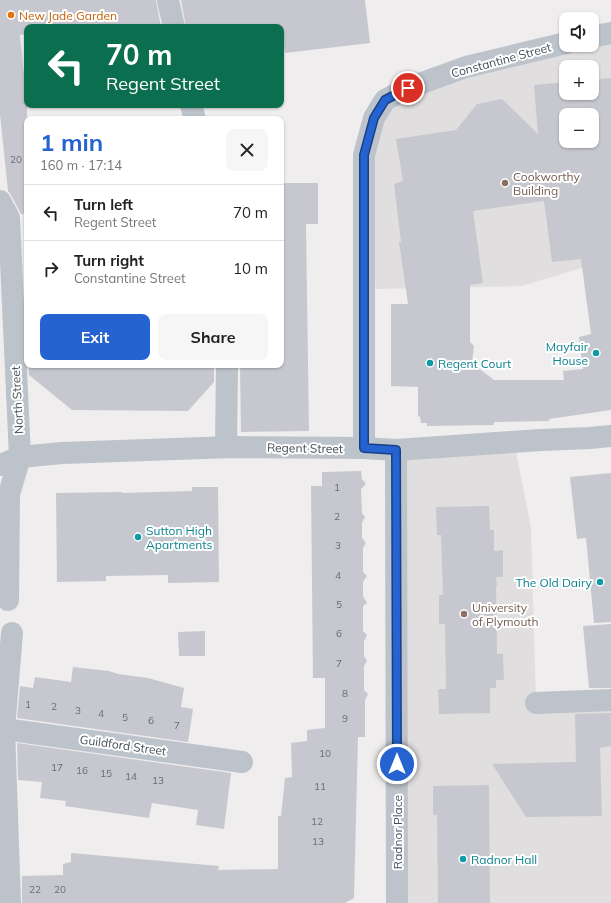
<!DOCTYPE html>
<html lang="en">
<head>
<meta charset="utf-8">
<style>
  :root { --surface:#fff; --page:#f6f6f6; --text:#222; --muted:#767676; --line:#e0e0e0; --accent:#2563d1 }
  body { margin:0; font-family:Mulish,sans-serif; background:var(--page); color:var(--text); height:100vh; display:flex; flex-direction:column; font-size:15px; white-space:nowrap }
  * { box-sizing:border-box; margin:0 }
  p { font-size:13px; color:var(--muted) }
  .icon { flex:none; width:22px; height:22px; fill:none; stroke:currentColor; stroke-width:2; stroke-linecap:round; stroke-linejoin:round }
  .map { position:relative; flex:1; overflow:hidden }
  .panel { position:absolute; left:24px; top:116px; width:260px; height:252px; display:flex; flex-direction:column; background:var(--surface); border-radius:8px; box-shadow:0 1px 3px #0004 }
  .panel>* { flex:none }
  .top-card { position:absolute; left:24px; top:24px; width:260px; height:84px; border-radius:8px; box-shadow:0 1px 3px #0004; background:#0b6e4f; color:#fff; overflow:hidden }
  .tools { position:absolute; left:559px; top:12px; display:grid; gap:8px }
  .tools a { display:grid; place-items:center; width:40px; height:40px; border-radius:8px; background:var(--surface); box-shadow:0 1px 3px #0004; font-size:20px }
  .pin { position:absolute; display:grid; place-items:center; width:34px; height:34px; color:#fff; margin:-17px; border:2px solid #fff; border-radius:50%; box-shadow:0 1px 4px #0007 }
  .me { position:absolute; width:44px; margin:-22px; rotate:0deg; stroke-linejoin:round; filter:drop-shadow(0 0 3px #0008) }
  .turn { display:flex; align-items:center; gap:14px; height:84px; padding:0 16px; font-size:18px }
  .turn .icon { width:52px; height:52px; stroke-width:2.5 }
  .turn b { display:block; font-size:28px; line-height:34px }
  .round { display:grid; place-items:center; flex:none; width:42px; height:42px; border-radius:8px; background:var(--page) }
  .overview { display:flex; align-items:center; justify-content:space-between; height:68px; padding:0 16px }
  h1 { font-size:24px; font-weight:700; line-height:30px; color:var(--accent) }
  .button { display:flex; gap:8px; margin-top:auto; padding:8px 16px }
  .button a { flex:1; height:46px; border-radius:8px; background:var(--accent); color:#fff; font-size:16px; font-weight:700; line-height:46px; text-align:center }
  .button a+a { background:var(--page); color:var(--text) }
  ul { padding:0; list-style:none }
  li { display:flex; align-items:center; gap:12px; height:56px; padding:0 16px; border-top:1px solid var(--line) }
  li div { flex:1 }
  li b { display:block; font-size:15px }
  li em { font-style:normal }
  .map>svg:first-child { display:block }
  .education { fill:#e0dede; fill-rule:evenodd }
  .building { fill:#c7c8cf; fill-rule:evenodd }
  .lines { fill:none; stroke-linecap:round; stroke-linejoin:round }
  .minor { stroke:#bcc3cb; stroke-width:22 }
  .route-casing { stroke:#184088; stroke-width:10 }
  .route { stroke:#2563d1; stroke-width:7 }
  .food-dot { fill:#e8710a; stroke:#fff; stroke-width:1.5 }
  .education-dot { fill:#8d6e63; stroke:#fff; stroke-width:1.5 }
  .culture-dot { fill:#0f9aa8; stroke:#fff; stroke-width:1.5 }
  .labels { text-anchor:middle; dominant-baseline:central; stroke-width:4; stroke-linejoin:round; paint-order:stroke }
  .number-label { font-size:10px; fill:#666d76 }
  .food-label { font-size:12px; fill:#c56008; stroke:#fff; text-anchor:start }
  .street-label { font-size:12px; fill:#464f59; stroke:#fff }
  .education-label { font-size:12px; fill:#785e54; stroke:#fff; text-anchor:start }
  .culture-label { font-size:12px; fill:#0d838f; stroke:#fff; text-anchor:start }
</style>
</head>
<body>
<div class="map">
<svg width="611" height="903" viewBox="0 0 611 903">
  <rect width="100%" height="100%" fill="#efeded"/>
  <!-- education -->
  <g class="education">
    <path d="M611 33V259L522 286 376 289 364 155 385 100 566 45H592ZM566 67H592V93H566ZM566 115H592V141H566Z"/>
    <path d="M514 441 531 528 536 703 611 700V903H397L394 451Z"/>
  </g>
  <!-- building -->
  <g class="building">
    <path d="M0 0H156L161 27H27V34L20 35 27 106V214H21L11 195 8 191 0 114Z"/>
    <path d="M181 0H365L370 43 285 53 282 27H186Z"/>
    <path d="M611 78V410L549 419V421L494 422V425L427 426V423H421L420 417 418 416V387L391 386V304H408L399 242H401L394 184 403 181 396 139 456 130 477 104 502 99 538 134 534 85 566 82V93H592V80ZM566 115H592V141H566ZM544 201 552 262 581 259 591 334 579 337 583 369 563 371 564 380H494L472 363 474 346 470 342V285L483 283 473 211Z"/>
    <path d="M281 183H318V224H306L309 431 241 432 240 365H281Z"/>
    <path d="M28 365H214V382L188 411 72 410 29 375Z"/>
    <path d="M361 471 362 479 366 484 361 489 362 513 365 517 362 523V538L366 543 363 548V572L367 576 363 582V596L367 603 363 606V631L367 635 364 641V656L367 661 364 666V690L368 694 365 700V737H358L354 898 345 903H22V876L63 875V864L71 862V853L219 866 218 870 278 869V816H281L285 778 292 777 291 743 307 741V730L325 728V678H313L311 486H322V472Z"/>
    <path d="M611 473V622L594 623 586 538 577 539 570 477Z"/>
    <path d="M192 487H218L219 582 168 583V575L106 576V581L57 582 56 493 122 492V493L192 491Z"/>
    <path d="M489 506 490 530H494V551L503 550V577H496L497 586H496L497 654H503L504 680H496V688H490V713L439 714 438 689H446L445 624H439V595H443L441 535H437L436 507Z"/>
    <path d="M611 624V688H589L583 626Z"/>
    <path d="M205 631V656H179L178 632Z"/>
    <path d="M73 667 109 671 118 674 148 678 184 688 181 707 193 709 188 742 17 718 20 686 33 688 35 677 71 682Z"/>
    <path d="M611 713V746L600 748 602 816 526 817 492 764 576 762 575 714Z"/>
    <path d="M17 743 231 773 224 829 196 825 198 810 152 803 149 818 65 806 66 801 40 798 42 782 18 780Z"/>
    <path d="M489 785 490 903H438L437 815H433V786Z"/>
  </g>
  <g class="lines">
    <!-- minor -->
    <g class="minor">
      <path d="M168 0 174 27"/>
      <path d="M592 37 611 33"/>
      <path d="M191 105 195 119"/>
      <path d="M0 201 9 218 20 457 9 494 8 600"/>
      <path d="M226 447 227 365"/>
      <path d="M364 448V155L374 118 385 100 408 88 466 67 566 43"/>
      <path d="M396 450 397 903"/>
      <path d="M0 465 20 457 62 453 232 447 364 448 396 450 541 440 590 438 611 436"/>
      <path d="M536 703 611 700"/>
      <path d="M4 729 242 762"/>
      <path d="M10 903 4 729 12 633"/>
    </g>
  </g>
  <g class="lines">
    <!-- route casing -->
    <g class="route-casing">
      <path id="route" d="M397 764 396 450 364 448V155L374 118 385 100 408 88"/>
    </g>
    <!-- route -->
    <use href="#route" class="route"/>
  </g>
  <!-- markers -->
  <circle class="food-dot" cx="11" cy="15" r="4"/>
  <g class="education-dot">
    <circle cx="505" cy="183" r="4"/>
    <circle cx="464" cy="614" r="4"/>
  </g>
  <g class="culture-dot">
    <circle cx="596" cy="353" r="4"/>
    <circle cx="430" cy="363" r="4"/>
    <circle cx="138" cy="537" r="4"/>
    <circle cx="600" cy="582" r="4"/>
    <circle cx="463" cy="859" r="4"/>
  </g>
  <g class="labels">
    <!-- number labels -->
    <g class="number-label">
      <text x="16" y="159">20</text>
      <text x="337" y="487">1</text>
      <text x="337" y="516">2</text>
      <text x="338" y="545">3</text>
      <text x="338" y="575">4</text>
      <text x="339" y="604">5</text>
      <text x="339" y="633">6</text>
      <text x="339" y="663">7</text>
      <text x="345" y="693">8</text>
      <text x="28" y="704">1</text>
      <text x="54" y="706">2</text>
      <text x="78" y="710">3</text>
      <text x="101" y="713">4</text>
      <text x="125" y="717">5</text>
      <text x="345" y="718">9</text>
      <text x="151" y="720">6</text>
      <text x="177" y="725">7</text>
      <text x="325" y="753">10</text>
      <text x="57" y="767">17</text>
      <text x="82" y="770">16</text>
      <text x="106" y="773">15</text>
      <text x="131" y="776">14</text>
      <text x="158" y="780">13</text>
      <text x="320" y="786">11</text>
      <text x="317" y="821">12</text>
      <text x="318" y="841">13</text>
      <text x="35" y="889">22</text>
      <text x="60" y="889">20</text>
    </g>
    <!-- food labels -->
    <g class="food-label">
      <text x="19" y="15">New Jade Garden</text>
    </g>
    <!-- street labels -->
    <g class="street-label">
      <text transform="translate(501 60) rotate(-15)">Constantine Street</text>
      <text transform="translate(17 400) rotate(-93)">North Street</text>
      <text transform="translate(305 448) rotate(1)">Regent Street</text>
      <text transform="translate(123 745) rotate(8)">Guildford Street</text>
      <text transform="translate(397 832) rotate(-90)">Radnor Place</text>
    </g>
    <!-- education labels -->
    <g class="education-label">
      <text x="513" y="176">Cookworthy<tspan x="513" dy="14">Building</tspan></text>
      <text x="472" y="607">University<tspan x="472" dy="14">of Plymouth</tspan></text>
    </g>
    <!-- culture labels -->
    <g class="culture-label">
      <text x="588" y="346" text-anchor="end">Mayfair<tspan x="588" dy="14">House</tspan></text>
      <text x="438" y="363">Regent Court</text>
      <text x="146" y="530">Sutton High<tspan x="146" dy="14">Apartments</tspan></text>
      <text x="592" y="582" text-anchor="end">The Old Dairy</text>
      <text x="471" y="859">Radnor Hall</text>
    </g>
  </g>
</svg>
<div class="tools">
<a><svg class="icon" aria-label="sound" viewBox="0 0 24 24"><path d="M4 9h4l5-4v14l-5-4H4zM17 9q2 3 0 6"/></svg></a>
<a>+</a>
<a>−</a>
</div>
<div class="pin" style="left:408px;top:88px;background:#d93025"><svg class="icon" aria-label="arrive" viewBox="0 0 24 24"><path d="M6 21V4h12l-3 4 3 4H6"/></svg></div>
<svg class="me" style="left:397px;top:764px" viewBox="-20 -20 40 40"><circle r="17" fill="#2563d1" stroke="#fff" stroke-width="3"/><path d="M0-11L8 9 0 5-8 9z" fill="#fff"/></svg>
<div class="top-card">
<div class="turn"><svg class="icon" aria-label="left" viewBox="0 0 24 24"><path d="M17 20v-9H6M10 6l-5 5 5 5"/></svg><div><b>70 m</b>Regent Street</div></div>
</div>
<section class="panel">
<div class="overview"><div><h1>1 min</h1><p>160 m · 17:14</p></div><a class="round"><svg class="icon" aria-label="close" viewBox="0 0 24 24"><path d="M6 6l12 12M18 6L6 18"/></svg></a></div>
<ul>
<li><svg class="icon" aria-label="left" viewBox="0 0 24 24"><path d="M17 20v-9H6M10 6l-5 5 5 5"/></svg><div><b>Turn left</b><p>Regent Street</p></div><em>70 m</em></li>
<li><svg class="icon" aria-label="right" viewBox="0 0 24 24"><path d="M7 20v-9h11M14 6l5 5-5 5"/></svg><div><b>Turn right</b><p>Constantine Street</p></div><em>10 m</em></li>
</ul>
<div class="button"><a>Exit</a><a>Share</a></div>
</section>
</div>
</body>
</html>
